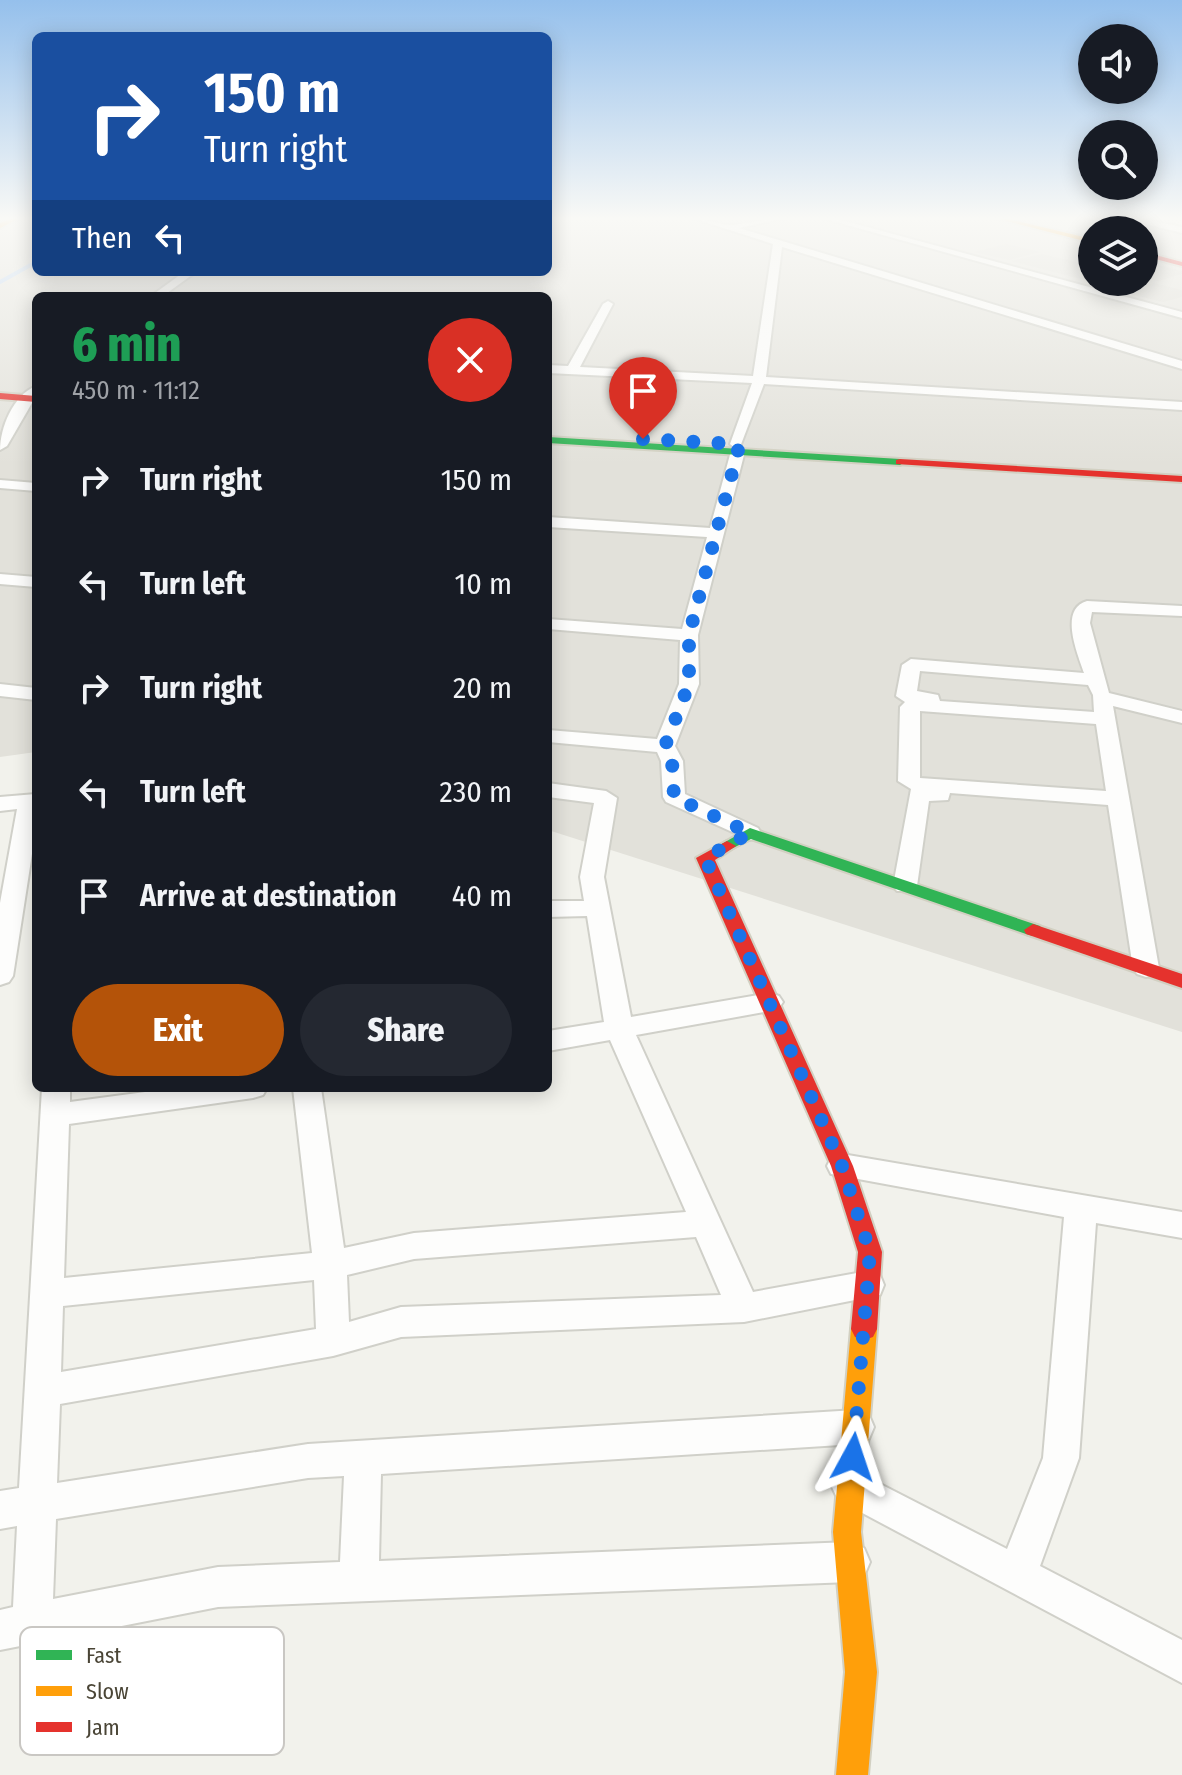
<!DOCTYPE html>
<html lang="en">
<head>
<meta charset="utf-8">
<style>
  :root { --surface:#171b24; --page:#242831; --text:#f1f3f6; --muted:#9ea1a6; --accent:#b45309 }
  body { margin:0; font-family:"Fira Sans Condensed",sans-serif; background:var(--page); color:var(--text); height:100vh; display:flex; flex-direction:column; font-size:30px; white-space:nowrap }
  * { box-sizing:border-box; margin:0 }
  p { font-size:26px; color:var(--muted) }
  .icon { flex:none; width:44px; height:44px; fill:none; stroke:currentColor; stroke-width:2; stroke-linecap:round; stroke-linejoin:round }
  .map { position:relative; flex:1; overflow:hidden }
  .side { position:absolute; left:32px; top:292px; width:520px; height:800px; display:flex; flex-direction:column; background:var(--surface); border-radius:12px; box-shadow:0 4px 20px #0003 }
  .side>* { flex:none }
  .guide { position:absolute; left:32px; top:32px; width:520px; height:244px; border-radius:12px; box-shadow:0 4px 20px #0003; background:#1a4fa0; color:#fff; overflow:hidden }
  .buttons { position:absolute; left:1078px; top:24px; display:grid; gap:16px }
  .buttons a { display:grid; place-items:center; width:80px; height:80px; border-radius:50%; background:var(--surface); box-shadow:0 4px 20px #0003; font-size:40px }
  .pin { position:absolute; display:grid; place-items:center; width:68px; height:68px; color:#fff; margin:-82px -34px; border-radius:50% 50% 50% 0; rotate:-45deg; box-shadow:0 0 8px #0007 }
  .pin .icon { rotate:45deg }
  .me { position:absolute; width:88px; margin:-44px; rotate:5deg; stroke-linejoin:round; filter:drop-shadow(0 0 6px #0008) }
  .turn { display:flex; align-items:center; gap:28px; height:168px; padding:0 40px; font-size:36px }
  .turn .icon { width:104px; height:104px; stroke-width:2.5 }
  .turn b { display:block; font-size:56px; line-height:68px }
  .then { display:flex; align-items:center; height:76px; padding:0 40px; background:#0003; gap:16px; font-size:30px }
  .round { display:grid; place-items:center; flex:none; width:84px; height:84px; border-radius:42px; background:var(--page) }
  .headline { display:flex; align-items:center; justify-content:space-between; height:136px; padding:0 40px }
  h1 { font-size:48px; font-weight:800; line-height:60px; color:#1e9e55 }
  .button { display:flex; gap:16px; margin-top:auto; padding:16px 40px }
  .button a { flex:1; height:92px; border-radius:48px; background:var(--accent); color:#fff; font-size:32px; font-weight:800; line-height:92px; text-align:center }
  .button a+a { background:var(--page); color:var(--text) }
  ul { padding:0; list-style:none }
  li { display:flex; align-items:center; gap:24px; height:104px; padding:0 40px }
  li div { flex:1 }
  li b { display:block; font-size:30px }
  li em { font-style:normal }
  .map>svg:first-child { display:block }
  .industrial { fill:#e2e1da; fill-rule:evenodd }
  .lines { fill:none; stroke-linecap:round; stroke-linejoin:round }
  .stream { stroke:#b9d3f3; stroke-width:4 }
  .building { fill:#dcdbd4 }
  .street-casing { stroke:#d0d0c9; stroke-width:4 }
  .fast-casing { stroke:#d2d0c2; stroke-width:4 }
  .slow-casing { stroke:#d2d0c2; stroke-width:4 }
  .jam-casing { stroke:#d2d0c2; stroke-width:4 }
  .street { fill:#fdfdfc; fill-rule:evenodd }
  .fast { fill:#30b455; fill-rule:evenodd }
  .slow { fill:#ff9f0a; fill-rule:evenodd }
  .jam { fill:#e5322d; fill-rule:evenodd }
  .route { stroke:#1a73e8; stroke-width:14; stroke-dasharray:0 25.2 }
  .key { fill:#fff; stroke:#c9c7c3; stroke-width:2 }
  .key-label { font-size:22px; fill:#4a4536 }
</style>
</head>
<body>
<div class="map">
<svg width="1182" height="1775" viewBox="0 0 1182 1775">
  <rect width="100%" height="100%" fill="#f2f2ec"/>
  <!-- industrial -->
  <path class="industrial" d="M0 217H36V272H548V217H1139L1182 224V1032L548 830V296H36V752L0 757ZM1092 230H1144V282H1092Z"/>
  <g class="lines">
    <!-- stream -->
    <path class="stream" d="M0 282 36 262"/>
  </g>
  <!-- building -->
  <g class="building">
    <path d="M1006 244 1040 252 1009 260 974 252Z"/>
    <path d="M1042 254 1092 266V279L1085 280 1011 261Z"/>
    <path d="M1149 263 1182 271V274L1158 281 1144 278V265Z"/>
    <path d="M1154 283 1182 290V297L1163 302 1122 292Z"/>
  </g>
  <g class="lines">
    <!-- street casing -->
    <g class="street-casing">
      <g id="street">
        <path d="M689 217C703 216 719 226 732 225 752 223 770 217 790 217L739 228 1182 361V369L782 247 766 377 1182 402V410L764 384 740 447 745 451 698 635 699 684 675 746 683 761 685 794 758 828 761 833 758 838 750 840 666 802 663 797 661 761 657 752 548 742V730L657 739 679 684 680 640 548 629V619L682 629 707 537 548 527V517L710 528 731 451 735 448 730 444 752 383 548 373V365L568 366 603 304 608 301 613 304 580 367 753 376 773 244Z"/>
        <path d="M818 217H830L1182 312V318Z"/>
        <path d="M1119 217H1133L1182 227V233Z"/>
        <path d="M184 272H196L163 296H151Z"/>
        <path d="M36 386V396L7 446 0 450C0 428 13 395 36 386Z"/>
        <path d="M0 480 36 483V491L0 488Z"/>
        <path d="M0 574 36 577V587L0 584Z"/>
        <path d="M1087 601 1182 606V616L1092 612 1090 623 1109 693 1182 711V723L1113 706 1159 968 1155 974 1146 977 1137 974 1133 968 1108 805 950 793 948 800 929 801 917 886 913 891H897L893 886 911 789 898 781 900 707 905 702 896 696 902 665 911 659 1084 673C1078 655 1058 609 1087 601ZM920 671 1088 685 1093 695 1094 712 940 701 938 695 917 691ZM920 711 1096 724 1106 791 920 778Z"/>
        <path d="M0 684 36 688V700L0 696Z"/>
        <path d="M548 783 606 791 617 798 604 877 631 1017 770 993 779 996 783 1002 779 1008 770 1011 636 1035 753 1292 868 1271 880 1275 884 1285 880 1295 744 1322 401 1337 333 1356 60 1404 57 1483 308 1444 856 1410 869 1415 874 1427 869 1439 856 1444 381 1474 379 1561 850 1542 864 1548 870 1562 864 1576 850 1582 218 1607 0 1650V1610L13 1607 17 1526 0 1529V1491L19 1488 42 1088H70V1102L175 1088H267L263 1095 253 1098 69 1124 64 1278 312 1253 293 1088H321L344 1248 414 1233 686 1212 610 1040 548 1051V1031L604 1022 587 916 548 917V901H584L580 877 594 803 548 797ZM696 1237 721 1295 401 1307 349 1322 347 1275 414 1259ZM314 1280 316 1329 61 1372 63 1306ZM344 1476 340 1562 218 1567 53 1599 56 1519 308 1478Z"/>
        <path d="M36 794V828L13 976 9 982 0 985V903L17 809 0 811V797Z"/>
        <path d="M842 1154 1182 1212V1238L1096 1223 1079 1458 1040 1566 1182 1640V1683L838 1500 832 1487 838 1474 851 1469 1007 1549 1043 1458 1064 1217 831 1174 827 1166 831 1158Z"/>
      </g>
    </g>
    <!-- fast casing -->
    <g class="fast-casing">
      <g id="fast">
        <path d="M548 437 900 459 905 462 900 465 548 443Z"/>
        <path d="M750 828 1040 926 1042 930 1033 936 1026 934 751 839 727 851 718 846Z"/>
      </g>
    </g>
    <!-- slow casing -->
    <g class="slow-casing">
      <g id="slow">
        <path d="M15 217H22L0 228V223Z"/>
        <path d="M991 217H1000L1092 239V243Z"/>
        <path d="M864 1318 873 1321 877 1329 861 1532 877 1672 868 1775H836L845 1672 833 1532 851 1329 855 1321Z"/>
      </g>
    </g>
    <!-- jam casing -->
    <g class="jam-casing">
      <g id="jam">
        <path d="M1144 252 1182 262V266L1144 256Z"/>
        <path d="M0 393 36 396V402L0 399Z"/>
        <path d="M900 459 1182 476V482L896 464V460Z"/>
        <path d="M727 841 736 846 715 860 853 1166 882 1252 877 1329 873 1337 864 1340 855 1337 851 1329 858 1252 831 1166 696 858Z"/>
        <path d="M1033 924 1182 974V988L1026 934 1024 930Z"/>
      </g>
    </g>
    <!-- street -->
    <use href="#street" class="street"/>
    <!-- fast -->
    <use href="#fast" class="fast"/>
    <!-- slow -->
    <use href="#slow" class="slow"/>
    <!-- jam -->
    <use href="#jam" class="jam"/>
  </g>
  <!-- sky -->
  <linearGradient id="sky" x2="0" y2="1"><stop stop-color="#95c0ec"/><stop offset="0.47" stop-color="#f9f9f6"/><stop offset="1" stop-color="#f9f9f6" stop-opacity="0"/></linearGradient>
  <rect width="1182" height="465" fill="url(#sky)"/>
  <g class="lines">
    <!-- route -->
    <path class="route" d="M643 439 737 444 738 451 689 635V684L665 746 672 761 674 797 750 833 705 858 842 1166 870 1252 853 1457"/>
  </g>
  <!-- legend -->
  <rect x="20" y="1627" width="264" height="128" rx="12" class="key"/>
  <rect x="36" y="1650" width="36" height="10" fill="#30b455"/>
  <rect x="36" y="1686" width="36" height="10" fill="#ff9f0a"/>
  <rect x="36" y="1722" width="36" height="10" fill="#e5322d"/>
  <g class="key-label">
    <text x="86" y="1663">Fast</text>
    <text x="86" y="1699">Slow</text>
    <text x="86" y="1735">Jam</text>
  </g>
</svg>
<div class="buttons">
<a><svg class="icon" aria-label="sound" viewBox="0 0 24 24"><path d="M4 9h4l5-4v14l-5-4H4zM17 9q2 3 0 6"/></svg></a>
<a><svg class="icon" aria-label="search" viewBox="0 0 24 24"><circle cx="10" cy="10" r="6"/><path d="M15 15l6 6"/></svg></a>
<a><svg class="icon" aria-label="layers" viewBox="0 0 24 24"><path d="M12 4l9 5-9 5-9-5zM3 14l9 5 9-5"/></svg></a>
</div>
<div class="pin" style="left:643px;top:439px;background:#d93025"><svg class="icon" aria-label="arrive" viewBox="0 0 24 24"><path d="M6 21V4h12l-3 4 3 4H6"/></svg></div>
<svg class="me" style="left:853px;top:1457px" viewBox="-20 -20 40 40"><path d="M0-17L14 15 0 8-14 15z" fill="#1a73e8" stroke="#fff" stroke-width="4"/></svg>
<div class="guide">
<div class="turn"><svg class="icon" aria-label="right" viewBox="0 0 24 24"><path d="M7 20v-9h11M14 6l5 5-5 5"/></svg><div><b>150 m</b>Turn right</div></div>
<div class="then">Then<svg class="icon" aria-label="left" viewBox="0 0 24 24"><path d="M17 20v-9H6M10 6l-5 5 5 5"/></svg></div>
</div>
<section class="side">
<div class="headline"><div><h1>6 min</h1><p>450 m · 11:12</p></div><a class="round" style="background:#d93025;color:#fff"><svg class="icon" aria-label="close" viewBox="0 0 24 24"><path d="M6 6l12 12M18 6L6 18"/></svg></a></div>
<ul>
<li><svg class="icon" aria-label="right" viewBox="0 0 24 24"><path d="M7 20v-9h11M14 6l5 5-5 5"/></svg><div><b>Turn right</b></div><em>150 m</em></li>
<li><svg class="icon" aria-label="left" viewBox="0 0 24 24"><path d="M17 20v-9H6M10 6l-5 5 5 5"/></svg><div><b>Turn left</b></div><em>10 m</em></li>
<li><svg class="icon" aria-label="right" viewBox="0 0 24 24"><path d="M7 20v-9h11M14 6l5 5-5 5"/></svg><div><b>Turn right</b></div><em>20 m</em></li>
<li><svg class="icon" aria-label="left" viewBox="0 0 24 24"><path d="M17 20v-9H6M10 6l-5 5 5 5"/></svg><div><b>Turn left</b></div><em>230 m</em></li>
<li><svg class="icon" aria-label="arrive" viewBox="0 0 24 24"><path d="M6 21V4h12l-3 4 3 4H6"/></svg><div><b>Arrive at destination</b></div><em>40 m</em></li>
</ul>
<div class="button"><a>Exit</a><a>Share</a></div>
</section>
</div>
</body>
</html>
